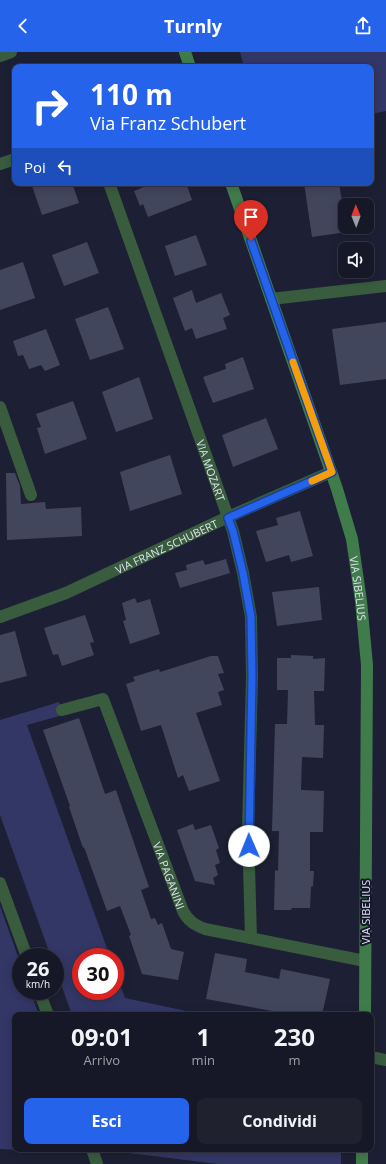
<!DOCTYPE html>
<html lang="it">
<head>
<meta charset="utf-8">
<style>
  :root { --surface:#161827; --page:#1f212f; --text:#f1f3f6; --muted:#9ea0a7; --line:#353744; --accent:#2563eb }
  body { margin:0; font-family:"Open Sans",sans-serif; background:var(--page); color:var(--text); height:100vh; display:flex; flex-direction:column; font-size:15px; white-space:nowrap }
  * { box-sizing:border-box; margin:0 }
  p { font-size:13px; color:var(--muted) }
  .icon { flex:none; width:22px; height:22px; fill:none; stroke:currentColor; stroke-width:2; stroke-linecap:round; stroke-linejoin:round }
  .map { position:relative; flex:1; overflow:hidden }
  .drawer { position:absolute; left:12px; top:960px; width:362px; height:140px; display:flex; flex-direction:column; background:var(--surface); border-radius:8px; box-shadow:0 2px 10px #0003,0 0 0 1px var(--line) }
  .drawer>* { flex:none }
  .top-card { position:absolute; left:12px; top:12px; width:362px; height:122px; border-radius:8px; box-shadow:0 2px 10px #0003,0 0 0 1px var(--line); background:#2563eb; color:#fff; overflow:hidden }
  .needle { width:26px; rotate:359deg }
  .tools { position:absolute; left:338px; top:146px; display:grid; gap:8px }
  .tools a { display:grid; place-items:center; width:36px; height:36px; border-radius:8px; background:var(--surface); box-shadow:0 2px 10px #0003,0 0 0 1px var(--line); font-size:20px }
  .speed { position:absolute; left:12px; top:896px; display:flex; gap:8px; font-size:20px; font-weight:700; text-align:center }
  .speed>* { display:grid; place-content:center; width:52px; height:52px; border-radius:50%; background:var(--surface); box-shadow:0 2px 10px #0003,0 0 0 1px var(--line); line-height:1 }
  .speed small { font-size:10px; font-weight:400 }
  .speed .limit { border:6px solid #d22; background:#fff; color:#111 }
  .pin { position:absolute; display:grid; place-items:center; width:34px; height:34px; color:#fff; margin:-41px -17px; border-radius:50% 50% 50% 0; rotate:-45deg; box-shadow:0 0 4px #0007 }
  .pin .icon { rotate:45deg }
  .me { position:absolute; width:44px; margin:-22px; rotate:359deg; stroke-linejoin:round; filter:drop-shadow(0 0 3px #0008) }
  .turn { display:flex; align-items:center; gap:14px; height:84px; padding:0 12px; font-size:18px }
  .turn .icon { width:52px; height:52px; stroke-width:2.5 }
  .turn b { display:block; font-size:28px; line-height:34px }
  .then { display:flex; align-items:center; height:38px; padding:0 12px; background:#0003; gap:8px; font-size:15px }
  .eta { display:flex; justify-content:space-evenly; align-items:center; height:68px; text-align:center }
  .eta b { font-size:24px; font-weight:700; line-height:28px }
  .cta { display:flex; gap:8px; margin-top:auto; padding:8px 12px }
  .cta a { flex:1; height:46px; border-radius:8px; background:var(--accent); color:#fff; font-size:16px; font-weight:700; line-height:46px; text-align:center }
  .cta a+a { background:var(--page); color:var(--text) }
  header { display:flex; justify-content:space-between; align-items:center; height:52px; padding:0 12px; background:var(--accent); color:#fff; font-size:18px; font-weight:700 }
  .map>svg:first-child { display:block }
  .green { fill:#333766 }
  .building { fill:#42465d }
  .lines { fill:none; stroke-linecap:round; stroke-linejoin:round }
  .street { stroke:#385c3d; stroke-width:12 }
  .secondary { stroke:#407c4b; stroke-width:12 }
  .route-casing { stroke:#184099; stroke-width:10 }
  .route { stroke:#2563eb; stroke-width:7 }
  .slow { stroke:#f59e0b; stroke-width:7 }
  .labels { text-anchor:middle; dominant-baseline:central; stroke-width:4; stroke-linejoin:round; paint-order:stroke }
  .street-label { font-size:11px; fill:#e0e3f1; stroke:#14162a }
</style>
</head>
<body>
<header><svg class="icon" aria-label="back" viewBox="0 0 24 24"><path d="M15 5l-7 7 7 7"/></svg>Turnly<svg class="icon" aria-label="share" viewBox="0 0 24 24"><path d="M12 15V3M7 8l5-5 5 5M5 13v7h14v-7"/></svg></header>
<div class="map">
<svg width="386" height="1112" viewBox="0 0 386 1112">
  <rect width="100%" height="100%" fill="#1d2034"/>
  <!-- green -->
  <g class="green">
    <path d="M240 0H386V59L371 62V15H244Z"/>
    <path d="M59 650 63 663 27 673 110 905H81V939H115V918L125 946 205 963H72L55 915V905H51L0 763V668Z"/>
    <path d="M0 854 21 913V939H30L39 963H15V1097H70L67 1100 0 1097Z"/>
    <path d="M124 1097H341V1112H218L129 1101Z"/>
  </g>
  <!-- building -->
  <g class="building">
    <path d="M31 131H72L79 151 42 163Z"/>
    <path d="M153 131H186L192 148 148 165 143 152 140 154 134 139Z"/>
    <path d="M304 131H339L347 180 312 185Z"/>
    <path d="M196 183 207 213 175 224 165 194Z"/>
    <path d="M87 190 99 221 64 234 52 203Z"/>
    <path d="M23 210 35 246 0 258V218Z"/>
    <path d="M192 238 196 251 221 241 230 263 223 266 227 277 196 287 192 276 185 279 173 246Z"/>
    <path d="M108 255 124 297 90 308 75 267Z"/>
    <path d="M386 270V327L340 333 332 277Z"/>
    <path d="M46 277 60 313 45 319 41 313 29 317 23 303 18 304 13 289Z"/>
    <path d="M243 305 254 337 213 351 203 325 226 317 225 312Z"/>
    <path d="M139 325 153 367 116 380 102 340Z"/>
    <path d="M73 349 87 387 45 402 37 376 41 375 36 362Z"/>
    <path d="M266 366 278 397 233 415 222 383Z"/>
    <path d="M170 403 182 442 130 459 120 420Z"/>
    <path d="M6 421H15L20 434 21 452 45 450 46 457 81 455 82 484 7 488Z"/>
    <path d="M300 459 313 504 291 510 289 503 266 510 256 479 278 473 276 466Z"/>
    <path d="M226 507 230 521 180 536 175 521 187 518 186 513 203 508 205 513Z"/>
    <path d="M319 535 322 568 277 574 272 540Z"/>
    <path d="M135 546 137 551 150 547 160 582 130 592 123 569 126 568 122 551Z"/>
    <path d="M85 563 94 590 90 591 94 603 62 614 58 602 53 603 44 576Z"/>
    <path d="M15 579 27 624 0 631V583Z"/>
    <path d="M291 603 313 604V607L325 606 324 639H314L315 673H324L323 706 302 705 301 738 324 739 323 780H310V819H314L313 834 311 835 310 856H292L291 858H274L275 818 278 819 279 779H272L275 672H287L288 638H277V606H291Z"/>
    <path d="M211 604H218L224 621 218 622 224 638 218 640 222 653 196 661 220 729 189 739 183 723 178 726 161 673 141 679 126 632 135 629 133 625 159 617 160 620Z"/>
    <path d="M79 666 105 742 116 738 149 835 141 838 151 867 155 866 158 873 162 871 171 897 184 900 178 928 142 922 129 884 131 883 120 854 107 859 84 795 83 796 69 755 70 754 43 678Z"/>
    <path d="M193 772 195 778 211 773 219 796 216 798 220 811 215 813 218 823 213 826 215 833 195 829 177 778Z"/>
    <path d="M215 901 247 907 245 920 279 927 281 917 330 927 322 963H271L272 959 206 947Z"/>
  </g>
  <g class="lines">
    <!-- street -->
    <g class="street">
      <path d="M0 4 11 0"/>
      <path d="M0 112 15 107"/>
      <path id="s1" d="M109 131 233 479 243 521 251 565 252 625 248 778 251 886"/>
      <path d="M271 247 386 234"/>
      <path d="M0 355 31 443"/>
      <path id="s2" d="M0 565 66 541 228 465 331 420"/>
      <path id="s3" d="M62 658 103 647 183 859C188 869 195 873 205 877L365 909"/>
      <path d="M0 831 27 905"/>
      <path d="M39 939 48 963"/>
      <path d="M371 1005 386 1008"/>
      <path d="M92 1097 97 1112"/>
    </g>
    <!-- secondary -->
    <g class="secondary">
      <path d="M185 0 190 15"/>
      <path id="s4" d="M231 131 337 437 352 487 361 549 367 613 365 963"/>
      <path d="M362 1112V1097"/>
    </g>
  </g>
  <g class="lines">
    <!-- route casing -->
    <g class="route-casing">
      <path id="route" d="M249 794 252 624 251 565 243 521 233 479 228 466 332 420 251 189"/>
    </g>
    <!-- route -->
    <use href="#route" class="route"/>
    <!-- slow -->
    <path class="slow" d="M293 310 332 420 312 429"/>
  </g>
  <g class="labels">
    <!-- street labels -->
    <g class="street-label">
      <text stroke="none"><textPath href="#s1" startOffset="305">VIA MOZART</textPath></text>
      <text stroke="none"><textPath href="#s2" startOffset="181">VIA FRANZ SCHUBERT</textPath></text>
      <text stroke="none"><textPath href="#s4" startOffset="426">VIA SIBELIUS</textPath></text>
      <text stroke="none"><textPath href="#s3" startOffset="231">VIA PAGANINI</textPath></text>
      <text transform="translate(365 860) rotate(-90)">VIA SIBELIUS</text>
    </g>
  </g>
</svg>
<div class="tools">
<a><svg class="needle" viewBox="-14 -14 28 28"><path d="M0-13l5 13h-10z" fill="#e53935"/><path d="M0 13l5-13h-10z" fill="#9ea0a7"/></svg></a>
<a><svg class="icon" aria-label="sound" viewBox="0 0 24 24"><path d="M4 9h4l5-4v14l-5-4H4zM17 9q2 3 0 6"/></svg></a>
</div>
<div class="speed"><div>26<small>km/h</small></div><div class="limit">30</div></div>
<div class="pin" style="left:251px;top:189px;background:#d93025"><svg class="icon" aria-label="arrive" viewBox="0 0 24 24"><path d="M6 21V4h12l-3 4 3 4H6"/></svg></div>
<svg class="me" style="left:249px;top:794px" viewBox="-20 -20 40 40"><circle r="19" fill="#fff"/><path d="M0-13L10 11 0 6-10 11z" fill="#2563eb"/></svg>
<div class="top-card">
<div class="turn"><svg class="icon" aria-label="right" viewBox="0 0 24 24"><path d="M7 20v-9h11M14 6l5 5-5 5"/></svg><div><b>110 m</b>Via Franz Schubert</div></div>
<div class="then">Poi<svg class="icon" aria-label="left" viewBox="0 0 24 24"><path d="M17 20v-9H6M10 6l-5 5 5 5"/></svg></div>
</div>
<section class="drawer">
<div class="eta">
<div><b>09:01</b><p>Arrivo</p></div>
<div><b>1</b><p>min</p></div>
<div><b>230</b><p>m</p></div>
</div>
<div class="cta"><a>Esci</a><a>Condividi</a></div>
</section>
</div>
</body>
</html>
